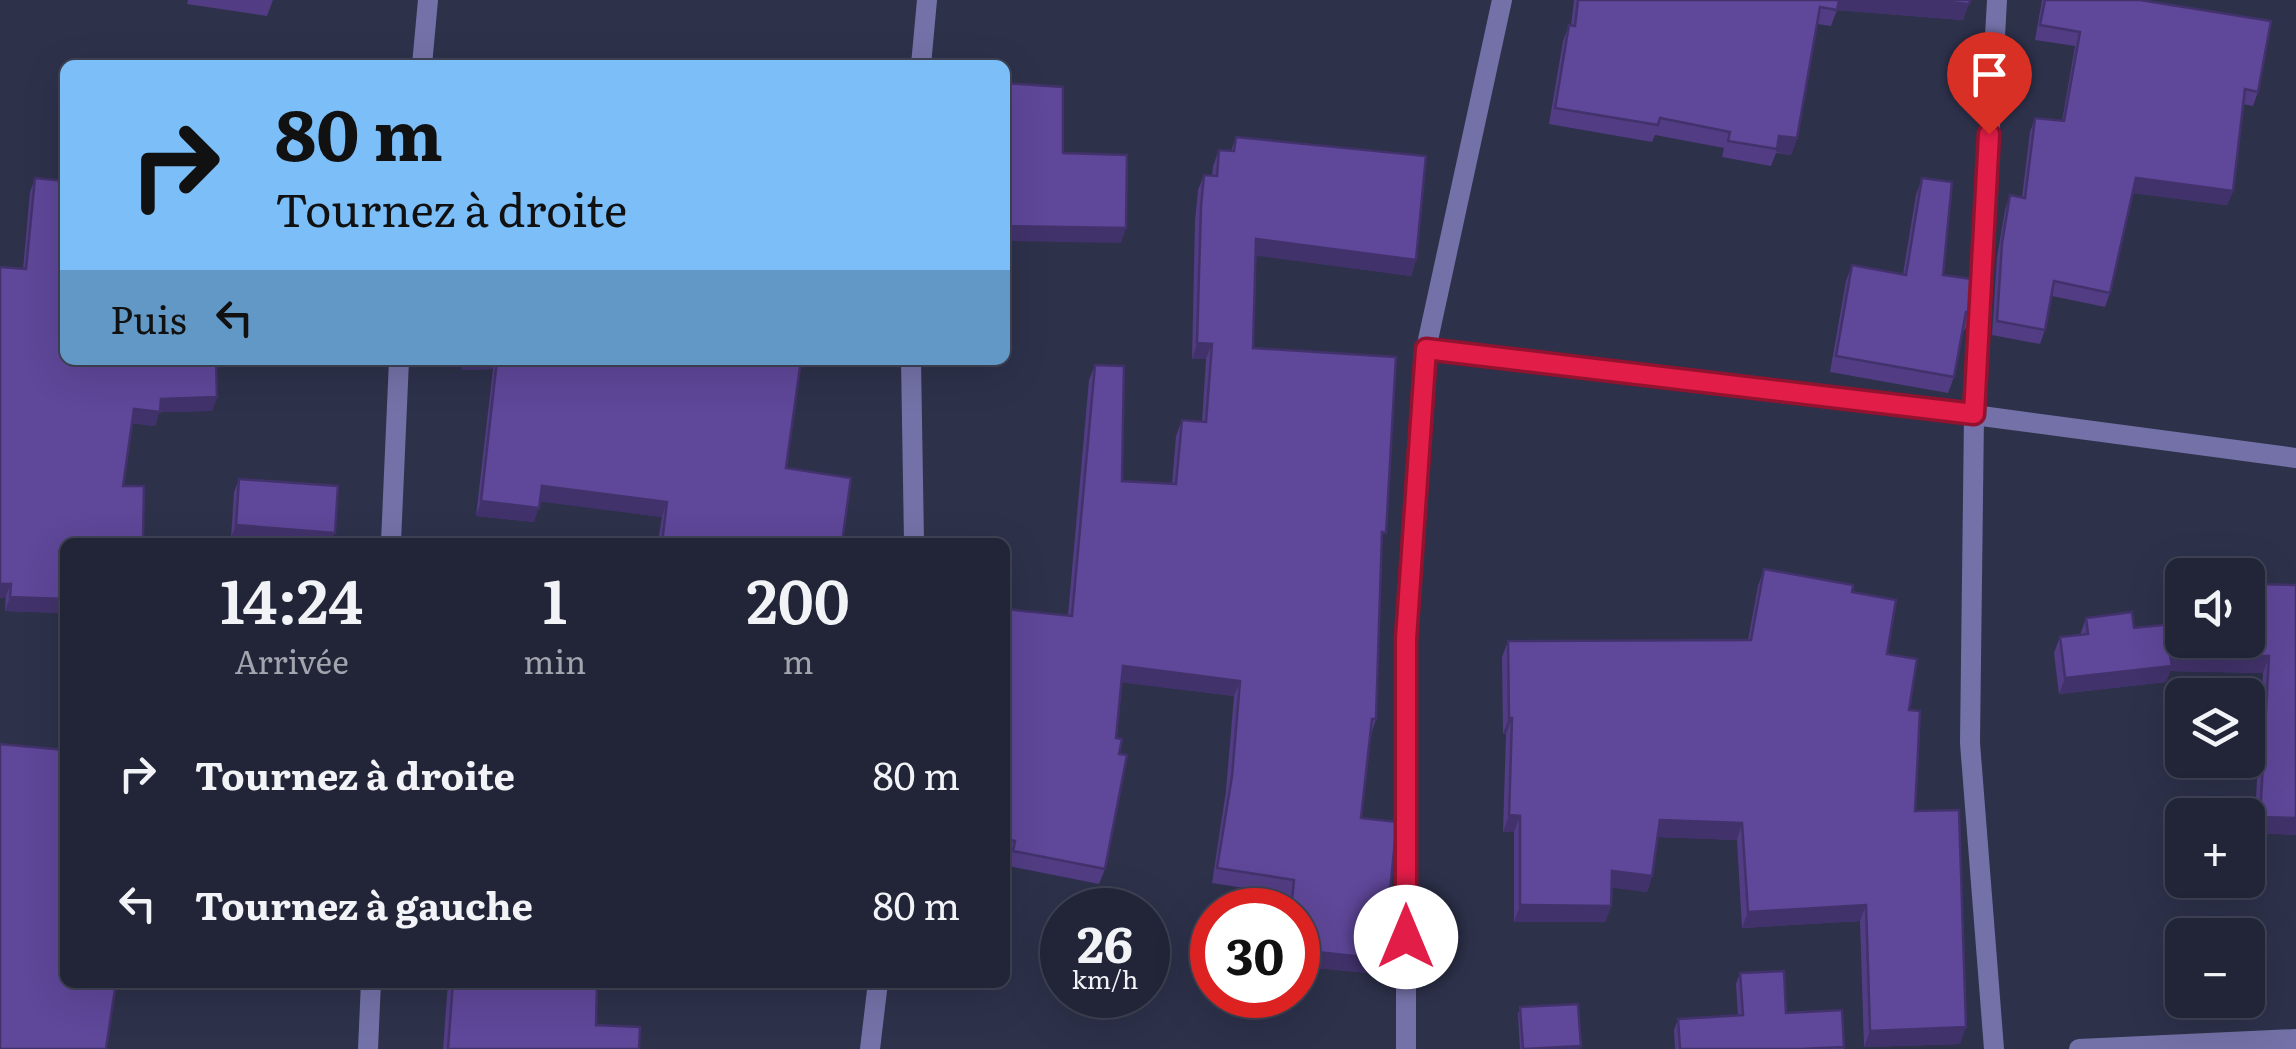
<!DOCTYPE html>
<html lang="fr">
<head>
<meta charset="utf-8">
<style>
  :root { --surface:#222538; --page:#2e3143; --text:#f1f3f6; --muted:#a2a5ae; --line:#3f4253 }
  body { margin:0; font-family:Literata,serif; background:var(--page); color:var(--text); height:100vh; display:flex; flex-direction:column; font-size:38px; white-space:nowrap }
  * { box-sizing:border-box; margin:0 }
  p { font-size:32px; color:var(--muted) }
  .icon { flex:none; width:55px; height:55px; fill:none; stroke:currentColor; stroke-width:2; stroke-linecap:round; stroke-linejoin:round }
  .map { position:relative; flex:1; overflow:hidden }
  .details { position:absolute; left:60px; top:538px; width:950px; height:450px; display:flex; flex-direction:column; background:var(--surface); border-radius:15px; box-shadow:0 10px 40px #0002,0 0 0 2px var(--line) }
  .details>* { flex:none }
  .top-card { position:absolute; left:60px; top:60px; width:950px; height:305px; border-radius:15px; box-shadow:0 10px 40px #0002,0 0 0 2px var(--line); background:#7bbef8; color:#111; overflow:hidden }
  .tools { position:absolute; left:2165px; top:558px; display:grid; gap:20px }
  .tools a { display:grid; place-items:center; width:100px; height:100px; border-radius:15px; background:var(--surface); box-shadow:0 10px 40px #0002,0 0 0 2px var(--line); font-size:50px }
  .speed { position:absolute; left:1040px; top:888px; display:flex; gap:20px; font-size:50px; font-weight:700; text-align:center }
  .speed>* { display:grid; place-content:center; width:130px; height:130px; border-radius:50%; background:var(--surface); box-shadow:0 10px 40px #0002,0 0 0 2px var(--line); line-height:1 }
  .speed small { font-size:25px; font-weight:400 }
  .speed .limit { border:15px solid #d22; background:#fff; color:#111 }
  .pin { position:absolute; display:grid; place-items:center; width:85px; height:85px; color:#fff; margin:-102px -42px; border-radius:50% 50% 50% 0; rotate:-45deg; box-shadow:0 0 10px #0007 }
  .pin .icon { rotate:45deg }
  .me { position:absolute; width:110px; margin:-55px; rotate:0deg; stroke-linejoin:round; filter:drop-shadow(0 0 8px #0008) }
  .turn { display:flex; align-items:center; gap:35px; height:210px; padding:0 50px; font-size:45px }
  .turn .icon { width:130px; height:130px; stroke-width:2.5 }
  .turn b { display:block; font-size:70px; line-height:85px }
  .then { display:flex; align-items:center; height:95px; padding:0 50px; background:#0003; gap:20px; font-size:38px }
  .eta { display:flex; justify-content:space-evenly; align-items:center; height:170px; text-align:center }
  .eta b { font-size:60px; font-weight:600; line-height:70px }
  ul { padding:0; list-style:none }
  li { display:flex; align-items:center; gap:30px; height:130px; padding:0 50px }
  li div { flex:1 }
  li b { display:block; font-size:38px }
  li em { font-style:normal }
  .map>svg:first-child { display:block }
  .lines { fill:none; stroke-linecap:round; stroke-linejoin:round }
  .street { stroke:#7471a8; stroke-width:20 }
  .wall { fill:#523d84 }
  .shaded-wall { fill:#42326b }
  .building { fill:#5f4799; stroke:#42326b; stroke-width:2.5 }
  .route-casing { stroke:#92132f; stroke-width:25 }
  .route { stroke:#e11d48; stroke-width:18 }
</style>
</head>
<body>
<div class="map">
<svg width="2296" height="1049" viewBox="0 0 2296 1049">
  <rect width="100%" height="100%" fill="#2d314a"/>
  <g class="lines">
    <!-- street -->
    <g class="street">
      <path d="M422 65 428 0"/>
      <path d="M921 65 927 0"/>
      <path d="M1426 349 1974 415 1997 0"/>
      <path d="M911 360 914 542"/>
      <path d="M391 542 399 360"/>
      <path d="M368 1049 371 982"/>
      <path d="M870 1049 878 982"/>
      <path d="M1406 1049V639L1426 349 1502 0"/>
      <path d="M1994 1049 1970 743 1974 415 2296 458"/>
      <path d="M2079 1049 2296 1039"/>
    </g>
  </g>
  <!-- wall -->
  <g class="wall">
    <path d="M188 0H273L267 16 187 4Z"/>
    <path d="M1574 0H1970L1963 20 1837 10 1831 26 1817 24 1797 138 1791 155 1776 153 1771 166 1722 157 1724 148 1655 135 1652 142 1549 124 1563 41 1569 25H1571Z"/>
    <path d="M2042 0H2140L2258 92 2253 106 2243 104 2233 191 2227 205 2133 193 2110 293 2105 307 2052 296 2045 330 2040 344 1992 335 1997 257 2005 210 2010 195 2022 197 2030 132 2035 118 2062 121 2075 46 2035 40Z"/>
    <path d="M1236 137 1416 260 1411 276 1256 255 1253 348 1381 545 1376 719 1371 735 1361 818 1377 974 1298 966V910H1287L1288 895 1212 883 1226 791 1234 696 1122 682 1116 738 1119 754 1105 869 1099 884 1008 866 1009 857 1005 856V609L1068 615 1089 380 1095 365 1122 481 1172 484 1176 436 1182 420 1202 422 1206 359H1192L1195 221 1198 190 1204 175 1212 176 1213 166 1219 150 1231 151Z"/>
    <path d="M35 178 65 360 217 397 212 411 159 412 155 426 132 423 65 542V613L5 611 23 269 30 192Z"/>
    <path d="M1922 178 1943 275 1971 313 1965 330 1963 329 1954 377 1948 393 1830 372 1846 281 1852 265 1903 274 1916 195Z"/>
    <path d="M462 360H801L786 468 842 542H658L662 517 540 501 534 522 476 516 493 369 462 370Z"/>
    <path d="M239 479 338 486 231 538 234 492Z"/>
    <path d="M1764 569 1852 592 1887 654 1909 710 1915 811 1960 1044 1864 1047 1860 921 1742 928 1737 840 1658 837 1652 876 1647 892 1612 887 1611 906 1605 922H1514V832H1503L1506 734H1503L1502 657 1508 641 1748 640 1758 586Z"/>
    <path d="M2296 585V835L2254 833 2263 673 2170 671 2166 682 2059 694 2054 653 2060 637 2080 635 2086 618 2182 640Z"/>
    <path d="M1740 973 1786 1013 1844 1047V1049H1675L1674 1030 1678 1019 1738 1016 1736 984Z"/>
    <path d="M448 982H597L596 1025 639 1049H443Z"/>
    <path d="M1520 1007 1580 1049H1520L1518 1014Z"/>
  </g>
  <!-- shaded-wall -->
  <g class="shaded-wall">
    <path d="M1837 0H1922L1969 4 1963 20 1834 10Z"/>
    <path d="M1779 136 1797 138 1791 155 1776 152Z"/>
    <path d="M2136 178 2233 191 2227 205 2131 193Z"/>
    <path d="M1005 226 1126 228 1121 243 1005 241Z"/>
    <path d="M1256 239 1416 260 1411 276 1250 255Z"/>
    <path d="M1197 343 1212 344 1206 359H1192Z"/>
    <path d="M465 360H496L493 369 462 370Z"/>
    <path d="M217 397 212 411 159 412 155 426 128 423 134 409 161 399Z"/>
    <path d="M542 486 667 502 662 517 536 501Z"/>
    <path d="M481 501 539 508 534 522 476 516Z"/>
    <path d="M236 525 335 533 331 542H292L231 538Z"/>
    <path d="M0 584H11L5 598H0Z"/>
    <path d="M10 597 65 599V613L5 611Z"/>
    <path d="M2170 655 2269 656 2263 673 2170 671 2166 682 2059 694 2065 678Z"/>
    <path d="M1123 666 1240 681 1234 696 1117 682Z"/>
    <path d="M1509 718H1512L1506 734H1503Z"/>
    <path d="M1509 815 1520 816 1514 832H1503Z"/>
    <path d="M2260 817 2296 818V835L2254 833Z"/>
    <path d="M1660 820 1742 823 1737 840 1654 837Z"/>
    <path d="M1612 871 1652 876 1647 892 1606 887Z"/>
    <path d="M1520 905 1611 906 1605 922H1514Z"/>
    <path d="M1866 905 1860 921 1742 928 1748 912Z"/>
    <path d="M1298 950 1383 959 1377 974 1298 966Z"/>
    <path d="M1966 1027 1960 1044 1864 1047 1870 1031Z"/>
    <path d="M1581 1046 1580 1049H1526Z"/>
  </g>
  <!-- building -->
  <g class="building">
    <path d="M1578 0H1839L1837 10 1820 7 1797 138 1779 136 1777 149 1728 141 1730 132 1660 118 1658 125 1555 108 1569 25 1575 26Z"/>
    <path d="M1922 0H1970L1969 4Z"/>
    <path d="M2045 0H2140L2271 21 2258 92 2245 89 2233 191 2136 178 2110 293 2054 281 2045 330 1997 321 2002 243 2010 195 2025 198 2035 118 2064 121 2080 32 2040 25Z"/>
    <path d="M1005 83 1063 87V153L1127 155 1126 228 1005 226Z"/>
    <path d="M1236 137 1426 156 1416 260 1256 239 1253 348 1396 357 1386 533 1382 532 1376 719H1372L1361 818 1397 822 1383 959 1298 950V910H1291L1294 880 1217 868 1232 776 1240 681 1123 666 1116 738 1122 739 1119 754 1127 755 1105 869 1013 851 1015 841 1005 839V609L1072 616 1095 365 1124 366 1122 481 1176 484 1182 420 1206 422 1212 344 1197 343 1201 206 1204 175 1217 176 1219 150 1234 151Z"/>
    <path d="M35 178 65 181V360H216L217 397 161 399 160 412 134 409 123 486H144L143 540 171 542H65V599L10 597 11 584H0V267L26 269Z"/>
    <path d="M1922 178 1952 182 1943 275 1972 279 1971 313 1966 312 1954 377 1836 356 1852 265 1906 275Z"/>
    <path d="M497 360H801L786 468 851 478 842 542H662L667 502 542 486 539 508 481 501Z"/>
    <path d="M239 479 338 486 335 533 236 525Z"/>
    <path d="M1764 569 1853 585 1852 592 1896 600 1887 654 1917 659 1909 710 1920 711 1915 811 1959 810 1966 1027 1870 1031 1866 905 1748 912 1742 823 1660 820 1652 876 1612 871 1611 906 1520 905V816L1509 815 1512 718H1509L1508 641 1751 640Z"/>
    <path d="M2248 584 2296 585V818L2260 817 2269 656 2170 655 2172 666 2065 678 2060 637 2088 634 2086 618 2132 612 2134 628 2182 623V640H2248Z"/>
    <path d="M0 744 65 750V982H116L106 1049H0Z"/>
    <path d="M1784 971 1786 1013 1842 1010 1844 1047 1801 1049H1680L1678 1019 1743 1015 1740 973Z"/>
    <path d="M453 982H597L596 1025 640 1027 639 1049H448Z"/>
    <path d="M1578 1004 1581 1046 1523 1049 1520 1007Z"/>
  </g>
  <g class="lines">
    <!-- route casing -->
    <g class="route-casing">
      <path id="route" d="M1406 937V639L1426 349 1974 414 1989 134"/>
    </g>
    <!-- route -->
    <use href="#route" class="route"/>
  </g>
</svg>
<div class="tools">
<a><svg class="icon" aria-label="sound" viewBox="0 0 24 24"><path d="M4 9h4l5-4v14l-5-4H4zM17 9q2 3 0 6"/></svg></a>
<a><svg class="icon" aria-label="layers" viewBox="0 0 24 24"><path d="M12 4l9 5-9 5-9-5zM3 14l9 5 9-5"/></svg></a>
<a>+</a>
<a>−</a>
</div>
<div class="speed"><div>26<small>km/h</small></div><div class="limit">30</div></div>
<div class="pin" style="left:1989px;top:134px;background:#d93025"><svg class="icon" aria-label="arrive" viewBox="0 0 24 24"><path d="M6 21V4h12l-3 4 3 4H6"/></svg></div>
<svg class="me" style="left:1406px;top:937px" viewBox="-20 -20 40 40"><circle r="19" fill="#fff"/><path d="M0-13L10 11 0 6-10 11z" fill="#e11d48"/></svg>
<div class="top-card">
<div class="turn"><svg class="icon" aria-label="right" viewBox="0 0 24 24"><path d="M7 20v-9h11M14 6l5 5-5 5"/></svg><div><b>80 m</b>Tournez à droite</div></div>
<div class="then">Puis<svg class="icon" aria-label="left" viewBox="0 0 24 24"><path d="M17 20v-9H6M10 6l-5 5 5 5"/></svg></div>
</div>
<section class="details">
<div class="eta">
<div><b>14:24</b><p>Arrivée</p></div>
<div><b>1</b><p>min</p></div>
<div><b>200</b><p>m</p></div>
</div>
<ul>
<li><svg class="icon" aria-label="right" viewBox="0 0 24 24"><path d="M7 20v-9h11M14 6l5 5-5 5"/></svg><div><b>Tournez à droite</b></div><em>80 m</em></li>
<li><svg class="icon" aria-label="left" viewBox="0 0 24 24"><path d="M17 20v-9H6M10 6l-5 5 5 5"/></svg><div><b>Tournez à gauche</b></div><em>80 m</em></li>
</ul>
</section>
</div>
</body>
</html>
